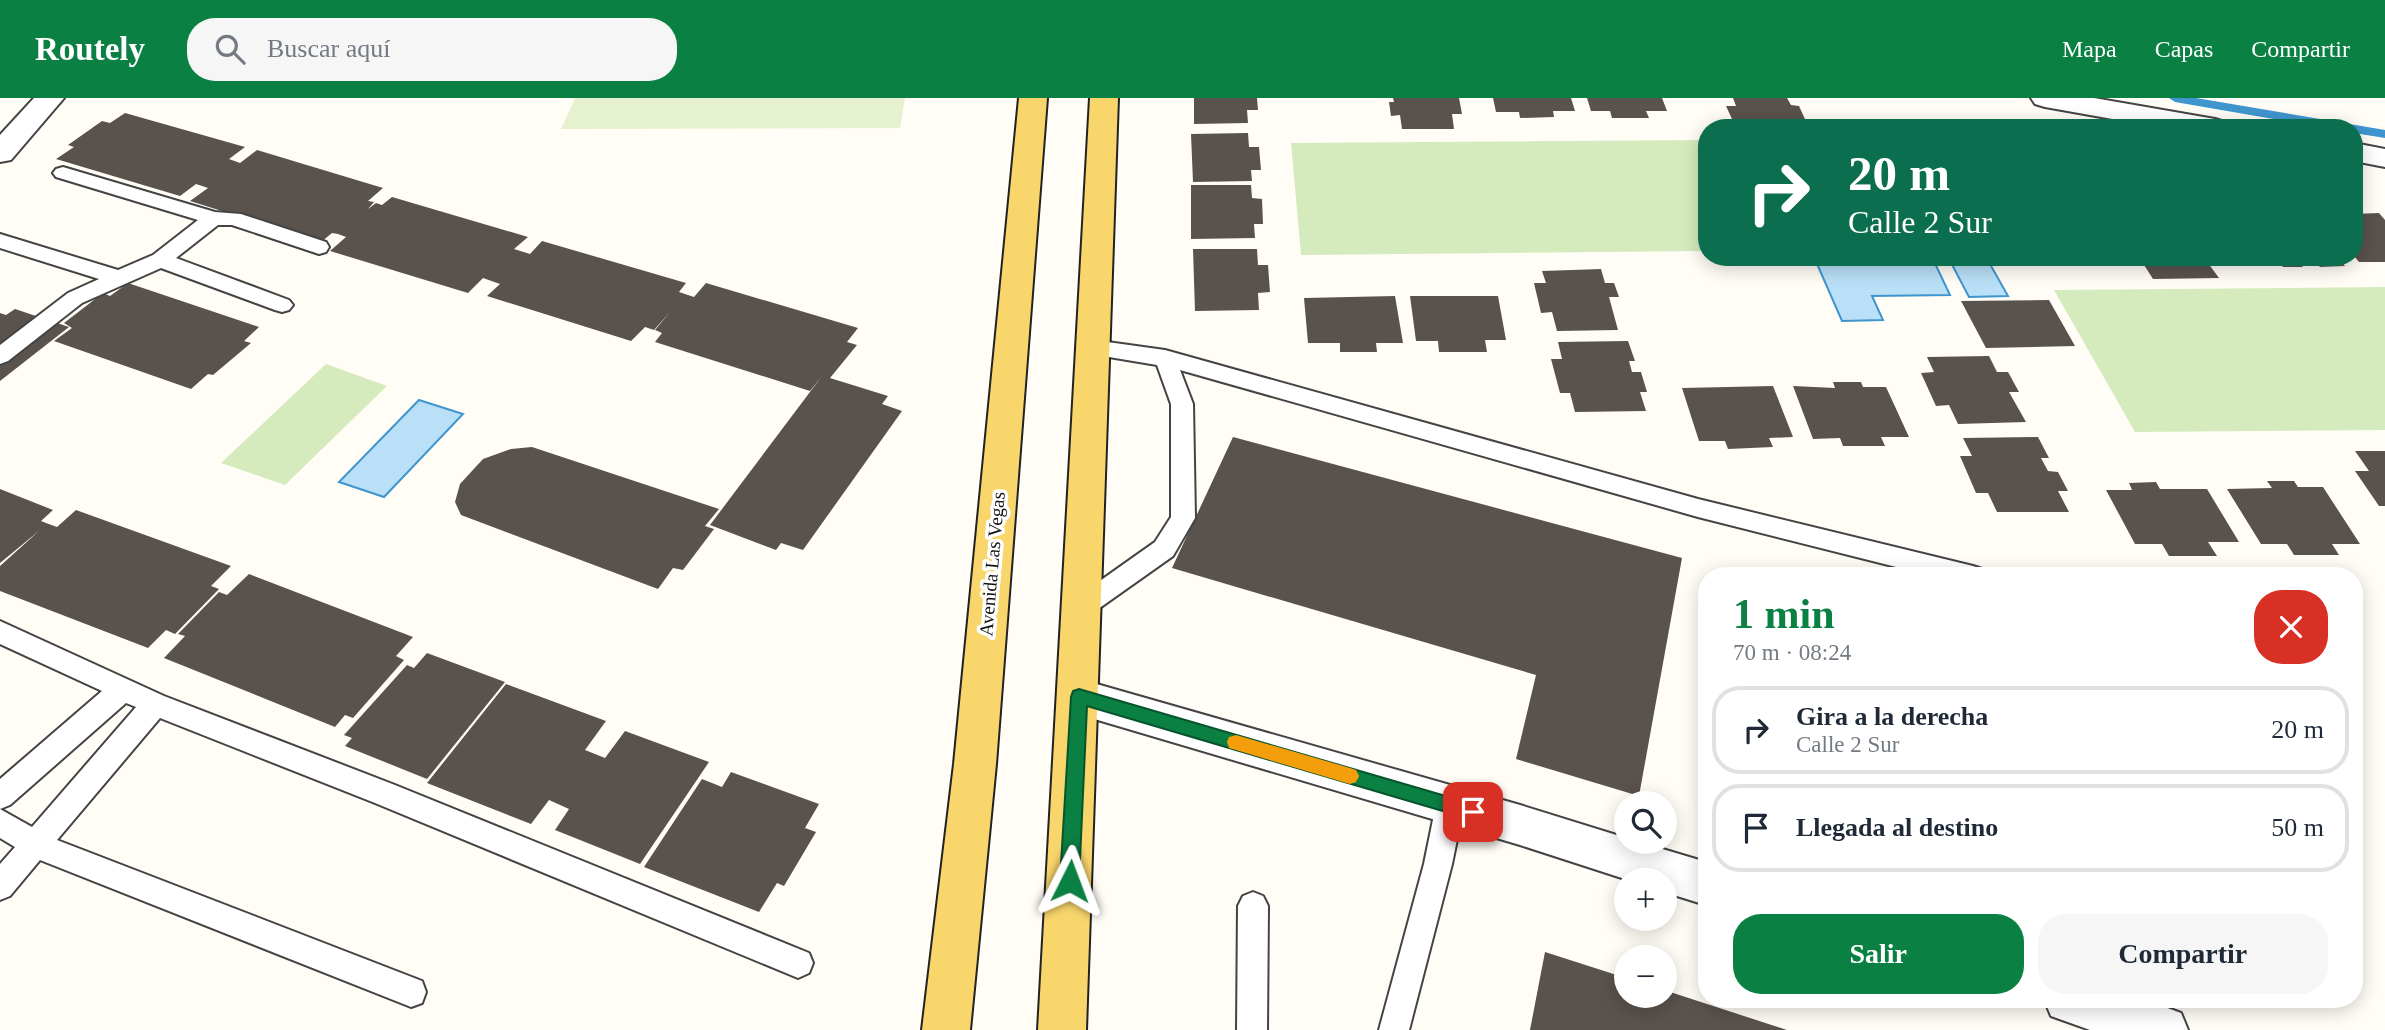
<!DOCTYPE html>
<html lang="es">
<head>
<meta charset="utf-8">
<style>
  :root { --surface:#fff; --page:#f6f6f7; --text:#1f2937; --muted:#747a83; --line:#e0e1e3; --accent:#0b8043 }
  body { margin:0; font-family:"Times New Roman",serif; background:var(--page); color:var(--text); height:100vh; display:flex; flex-direction:column; font-size:26px; white-space:nowrap }
  * { box-sizing:border-box; margin:0 }
  p { font-size:23px; color:var(--muted) }
  .icon { flex:none; width:38px; height:38px; fill:none; stroke:currentColor; stroke-width:2; stroke-linecap:round; stroke-linejoin:round }
  .map { position:relative; flex:1; overflow:hidden }
  .details { position:absolute; left:1698px; top:469px; width:665px; height:441px; display:flex; flex-direction:column; background:var(--surface); border-radius:28px; box-shadow:0 4px 18px #0003 }
  .details>* { flex:none }
  .top-card { position:absolute; left:1698px; top:21px; width:665px; height:147px; border-radius:28px; box-shadow:0 4px 18px #0003; background:#0b6e4f; color:#fff; overflow:hidden }
  .tools { position:absolute; left:1614px; top:693px; display:grid; gap:14px }
  .tools a { display:grid; place-items:center; width:63px; height:63px; border-radius:50%; background:var(--surface); box-shadow:0 4px 18px #0003; font-size:35px }
  .pin { position:absolute; display:grid; place-items:center; width:60px; height:60px; color:#fff; margin:-30px; border-radius:14px; box-shadow:0 4px 10px #0006 }
  .me { position:absolute; width:77px; margin:-38px; rotate:3deg; stroke-linejoin:round; filter:drop-shadow(0 0 5px #0008) }
  .turn { display:flex; align-items:center; gap:24px; height:147px; padding:0 35px; font-size:32px }
  .turn .icon { width:91px; height:91px; stroke-width:2.5 }
  .turn b { display:block; font-size:49px; line-height:60px }
  .round { display:grid; place-items:center; flex:none; width:74px; height:74px; border-radius:28px; background:var(--page) }
  .head { display:flex; align-items:center; justify-content:space-between; height:119px; padding:0 35px }
  h1 { font-size:42px; font-weight:800; line-height:52px; color:var(--accent) }
  .primary-button { display:flex; gap:14px; margin-top:auto; padding:14px 35px }
  .primary-button a { flex:1; height:80px; border-radius:28px; background:var(--accent); color:#fff; font-size:28px; font-weight:800; line-height:80px; text-align:center }
  .primary-button a+a { background:var(--page); color:var(--text) }
  ul { padding:0; list-style:none }
  li { display:flex; align-items:center; gap:21px; height:88px; margin:0 14px 10px; padding:0 21px; border:4px solid var(--line); border-radius:28px }
  li div { flex:1 }
  li b { display:block; font-size:26px }
  li em { font-style:normal }
  header { display:flex; align-items:center; gap:42px; box-sizing:border-box; height:98px; padding:0 35px; background:var(--accent); color:#fff }
  header strong { font-size:33px }
  nav { display:flex; gap:38px; margin-inline-start:auto; font-size:24px }
  .search { width:490px; height:63px; background:var(--page); display:flex; align-items:center; gap:18px; box-sizing:border-box; padding:0 24px; border-radius:28px; color:var(--muted); font-size:26px }
  .map>svg:first-child { display:block }
  .green { fill:#d5ebbd }
  .pitch { fill:#e6f2cf }
  .water { fill:#b9e0f7; stroke:#3f96cf; stroke-width:2 }
  .lines { fill:none; stroke-linecap:round; stroke-linejoin:round }
  .stream { fill:#3f96cf; fill-rule:evenodd }
  .building { fill:#5a524d }
  .service-casing { stroke:#444; stroke-width:4 }
  .minor-casing { stroke:#444; stroke-width:4 }
  .tertiary-casing { stroke:#444; stroke-width:4 }
  .primary-casing { stroke:#222; stroke-width:4 }
  .service { fill:#fff; fill-rule:evenodd }
  .minor { fill:#fff; fill-rule:evenodd }
  .tertiary { fill:#fff; fill-rule:evenodd }
  .primary { fill:#f9d66b; fill-rule:evenodd }
  .route { fill:#0b8043; stroke:#07532c; stroke-width:2 }
  .slow { fill:#f59e0b }
  .labels { text-anchor:middle; dominant-baseline:central; stroke-width:7; stroke-linejoin:round; paint-order:stroke }
  .street-label { font-size:19px; fill:#111; stroke:#fff }
</style>
</head>
<body>
<header>
<strong>Routely</strong>
<div class="search"><svg class="icon" aria-label="search" viewBox="0 0 24 24"><circle cx="10" cy="10" r="6"/><path d="M15 15l6 6"/></svg>Buscar aquí</div>
<nav><a>Mapa</a><a>Capas</a><a>Compartir</a></nav>
</header>
<div class="map">
<svg width="2385" height="932" viewBox="0 0 2385 932">
  <rect width="100%" height="100%" fill="#fffdf5"/>
  <!-- green -->
  <g class="green">
    <path d="M1706 42V153L1301 157 1291 45Z"/>
    <path d="M2385 189V332L2135 334 2054 192Z"/>
    <path d="M326 266 387 288 285 387 221 365Z"/>
  </g>
  <!-- pitch -->
  <path class="pitch" d="M575 0H905L900 30 561 31Z"/>
  <!-- water -->
  <g class="water">
    <path d="M1814 159H1932L1950 197 1872 198 1883 222 1842 223Z"/>
    <path d="M1948 159H1986L2008 198 1969 199Z"/>
    <path d="M419 302 463 316 384 399 339 384Z"/>
  </g>
  <g class="lines">
    <!-- stream -->
    <path class="stream" d="M2169 0H2196L2385 32V40L2354 35V30H2326L2175 4Z"/>
  </g>
  <!-- building -->
  <g class="building">
    <path d="M1194 0H1257L1258 12H1247L1248 25 1194 26Z"/>
    <path d="M1393 0H1459L1462 16H1452L1454 31H1402L1400 17 1391 18 1389 4H1394Z"/>
    <path d="M1493 0H1571L1575 13H1553L1554 19 1520 20 1519 14H1496Z"/>
    <path d="M1587 0H1662L1667 13H1646L1649 20H1612L1610 13H1591Z"/>
    <path d="M1733 0H1787L1791 7 1799 8 1809 30H1741L1738 21H1732L1726 8H1736Z"/>
    <path d="M125 15 245 49 229 61 240 65 257 52 383 90 368 103 374 104 368 111 376 105 382 107 392 99 528 139 514 151 530 156 542 143 686 185 679 194 694 199 706 185 858 230 847 244 857 247 830 280 888 298 882 306 902 313 803 452 781 445 776 452 710 427 822 278 810 293 655 244 662 235 655 232 670 214 654 232 645 229 631 243 487 198 500 186 483 180 468 195 330 153 346 139 338 136 332 135 321 144 190 103 208 90 196 86 180 98 56 61 74 49 68 47 102 23 110 25Z"/>
    <path d="M1248 35 1249 49H1259L1261 72H1251L1252 83 1193 84 1191 36Z"/>
    <path d="M1191 87H1251L1252 100 1262 101 1263 126H1254L1255 140 1191 141Z"/>
    <path d="M2379 115 2385 122V164H2359L2354 158V116Z"/>
    <path d="M1193 151H1257L1258 167H1268L1270 194 1258 195 1259 212 1195 213Z"/>
    <path d="M2139 159H2212L2216 165H2208L2219 180 2153 181Z"/>
    <path d="M2250 159H2338L2345 168 2320 169 2315 163H2299L2303 169H2283L2278 163 2254 164Z"/>
    <path d="M1601 171 1605 185H1614L1619 199H1609L1618 232 1557 233 1552 214 1541 215 1534 185H1546L1542 173Z"/>
    <path d="M128 185 259 229 244 243 251 245 213 277 208 276 191 291 54 243 72 230 64 225 103 195 110 198Z"/>
    <path d="M1395 198 1403 245H1376L1377 254H1340V245H1308L1304 200Z"/>
    <path d="M1410 198H1498L1506 242H1485L1487 254H1439L1438 243H1416Z"/>
    <path d="M2049 202 2075 248 1986 250 1961 203Z"/>
    <path d="M15 211 69 229 0 283V215L6 217Z"/>
    <path d="M1628 243 1635 263H1629L1632 274H1641L1647 294H1640L1646 313 1575 314 1570 295H1560L1551 261H1562L1558 244Z"/>
    <path d="M1989 258 1997 274H2008L2019 294H2009L2026 324 1958 326 1949 307 1936 308 1921 275 1934 274 1927 259Z"/>
    <path d="M1833 284H1861L1863 289H1886L1909 339H1881L1885 348H1843L1840 340 1813 341 1793 288 1835 290Z"/>
    <path d="M1773 288 1793 339 1769 340 1773 349 1728 351 1725 343H1699L1682 290Z"/>
    <path d="M1233 339 1682 460 1639 698 1516 661 1536 577 1172 470Z"/>
    <path d="M2038 339 2049 360H2041L2048 373 2058 374 2068 393H2058L2069 414H1997L1988 395H1976L1960 358H1972L1963 340Z"/>
    <path d="M532 349 719 411 705 428 714 431 683 472 673 470 658 491 461 417 455 404 460 386 483 361 511 351Z"/>
    <path d="M2355 353H2385V408H2379L2355 373H2369Z"/>
    <path d="M2267 383H2294L2298 389H2323L2360 446H2332L2339 457H2294L2287 446H2261L2227 391 2272 390Z"/>
    <path d="M2156 384 2160 391H2207L2239 444H2208L2217 458H2169L2162 446H2135L2106 392H2132L2129 385Z"/>
    <path d="M0 391 53 412 41 423 46 425 57 429 76 412 231 468 211 488 219 491 175 536 166 532 148 550 0 493V468L40 432 0 465Z"/>
    <path d="M249 476 413 539 396 558 404 562 353 620 345 617 335 629 164 560 185 538 178 536 219 494 227 497Z"/>
    <path d="M427 555 505 584 427 681 345 648 352 640 344 637 407 567 414 570Z"/>
    <path d="M506 586 606 623 585 652 605 660 625 633 709 664 640 766 555 732 569 711 549 702 531 726 427 685Z"/>
    <path d="M731 674 819 706 805 730 816 734 784 788 777 785 759 814 644 769 702 681 722 689Z"/>
    <path d="M1545 854 1626 880V898H1664V892L1787 932H1530Z"/>
  </g>
  <g class="lines">
    <!-- service casing -->
    <g class="service-casing">
      <g id="service">
        <path d="M63 69 215 114 241 116 326 144 329 149 326 154 319 156 232 127H218L176 160 289 202 293 207 289 212 282 214 275 212 161 170 82 205 8 263 0 266V247L68 195 99 181 0 150V136L118 172 153 157 198 122 56 79 53 75 56 71Z"/>
        <path d="M1093 242 1165 252 1698 401 1973 468 1982 471 1985 478H1932L1698 419 1180 272 1193 306 1195 420 1173 458 1091 516 1082 519 1073 516 1069 509 1073 502 1155 444 1171 419V306L1157 267 1085 255 1082 250 1085 245Z"/>
        <path d="M0 523 164 598 395 687 809 855 813 865 809 875 798 880 375 705 160 620 57 742 422 883 426 894 422 905 411 909 40 762 10 798 0 802V766L15 749 0 740V711L32 729 136 609 126 605 10 707 0 711V681L102 593 0 546Z"/>
        <path d="M1450 694 1460 698 1464 707 1452 766 1409 932H1379L1424 766 1436 707 1440 698Z"/>
        <path d="M1253 794 1263 798 1268 808 1267 932H1237L1238 808 1243 798Z"/>
      </g>
    </g>
    <!-- minor casing -->
    <g class="minor-casing">
      <g id="minor">
        <path d="M34 0H64L11 62 0 64V37Z"/>
        <path d="M1079 581 1520 707 1626 740V744H1639L1706 764V807L1664 794V782H1628L1520 747 1064 612 1058 599 1064 586Z"/>
        <path d="M2044 901H2143L2181 915 2188 932H2090L2051 918Z"/>
      </g>
    </g>
    <!-- tertiary casing -->
    <g class="tertiary-casing">
      <g id="tertiary">
        <path d="M2031 0H2094L2215 21 2225 24 2229 30H2163L2045 9 2035 6Z"/>
        <path d="M2354 45 2385 51V69L2354 63Z"/>
      </g>
    </g>
    <!-- primary casing -->
    <g class="primary-casing">
      <g id="primary">
        <path d="M1019 0H1047L996 666 970 932H922L954 666Z"/>
        <path d="M1090 0H1118L1086 932H1038Z"/>
      </g>
    </g>
    <!-- service -->
    <use href="#service" class="service"/>
    <!-- minor -->
    <use href="#minor" class="minor"/>
    <!-- tertiary -->
    <use href="#tertiary" class="tertiary"/>
    <!-- primary -->
    <use href="#primary" class="primary"/>
  </g>
  <!-- route -->
  <path class="route" d="M1079 591 1473 706 1479 708 1482 714 1479 720 1473 722 1087 608 1079 783 1076 790 1070 792 1063 790 1060 783 1071 599 1073 593Z"/>
  <!-- slow -->
  <path class="slow" d="M1236 637 1350 670 1356 672 1359 678 1356 684 1350 686 1236 652 1229 650 1227 644 1229 639Z"/>
  <g class="labels">
    <!-- street labels -->
    <g class="street-label">
      <text transform="translate(992 466) rotate(-85)">Avenida Las Vegas</text>
    </g>
  </g>
</svg>
<div class="tools">
<a><svg class="icon" aria-label="search" viewBox="0 0 24 24"><circle cx="10" cy="10" r="6"/><path d="M15 15l6 6"/></svg></a>
<a>+</a>
<a>−</a>
</div>
<div class="pin" style="left:1473px;top:714px;background:#d93025"><svg class="icon" aria-label="arrive" viewBox="0 0 24 24"><path d="M6 21V4h12l-3 4 3 4H6"/></svg></div>
<svg class="me" style="left:1070px;top:783px" viewBox="-20 -20 40 40"><path d="M0-17L14 15 0 8-14 15z" fill="#0b8043" stroke="#fff" stroke-width="4"/></svg>
<div class="top-card">
<div class="turn"><svg class="icon" aria-label="right" viewBox="0 0 24 24"><path d="M7 20v-9h11M14 6l5 5-5 5"/></svg><div><b>20 m</b>Calle 2 Sur</div></div>
</div>
<section class="details">
<div class="head"><div><h1>1 min</h1><p>70 m · 08:24</p></div><a class="round" style="background:#d93025;color:#fff"><svg class="icon" aria-label="close" viewBox="0 0 24 24"><path d="M6 6l12 12M18 6L6 18"/></svg></a></div>
<ul>
<li><svg class="icon" aria-label="right" viewBox="0 0 24 24"><path d="M7 20v-9h11M14 6l5 5-5 5"/></svg><div><b>Gira a la derecha</b><p>Calle 2 Sur</p></div><em>20 m</em></li>
<li><svg class="icon" aria-label="arrive" viewBox="0 0 24 24"><path d="M6 21V4h12l-3 4 3 4H6"/></svg><div><b>Llegada al destino</b></div><em>50 m</em></li>
</ul>
<div class="primary-button"><a>Salir</a><a>Compartir</a></div>
</section>
</div>
</body>
</html>
